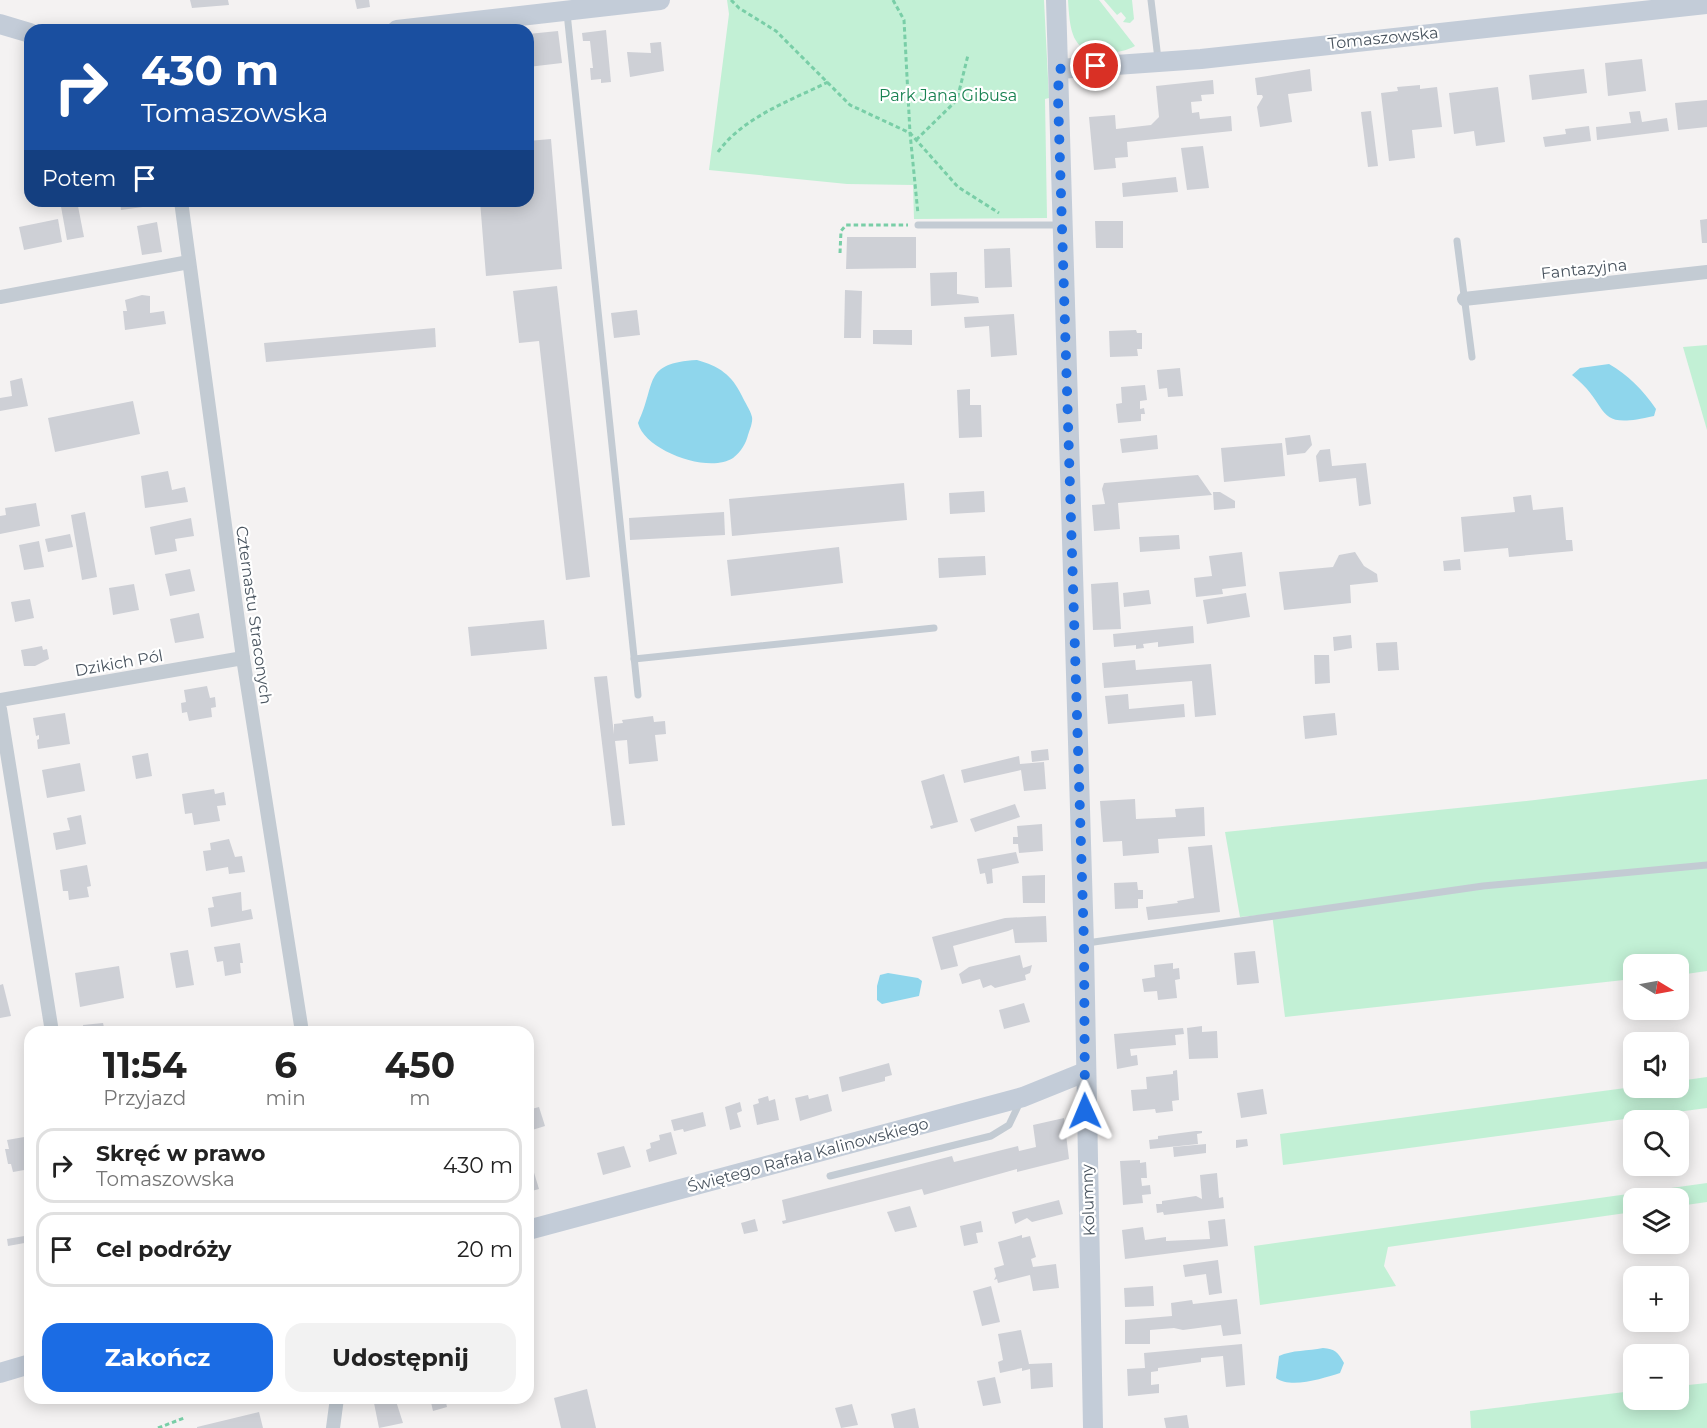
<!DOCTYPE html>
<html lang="pl">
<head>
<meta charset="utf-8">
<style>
  :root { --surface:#fff; --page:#f2f2f2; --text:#222; --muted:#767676; --line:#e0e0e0; --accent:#1b6ce4 }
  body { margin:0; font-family:Montserrat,sans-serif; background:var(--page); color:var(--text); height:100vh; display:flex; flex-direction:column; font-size:22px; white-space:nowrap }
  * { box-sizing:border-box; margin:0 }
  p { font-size:20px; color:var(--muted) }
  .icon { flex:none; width:33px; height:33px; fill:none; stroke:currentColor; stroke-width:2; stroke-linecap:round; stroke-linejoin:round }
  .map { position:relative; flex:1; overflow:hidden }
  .sheet { position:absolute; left:24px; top:1026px; width:510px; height:378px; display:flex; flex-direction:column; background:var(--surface); border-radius:18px; box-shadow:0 3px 15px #0003 }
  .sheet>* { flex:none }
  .banner { position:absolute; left:24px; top:24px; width:510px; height:183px; border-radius:18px; box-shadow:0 3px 15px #0003; background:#1a4fa0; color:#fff; overflow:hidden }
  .needle { width:39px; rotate:100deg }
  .tools { position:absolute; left:1623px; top:954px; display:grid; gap:12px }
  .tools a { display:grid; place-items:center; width:66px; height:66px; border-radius:12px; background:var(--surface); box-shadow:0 3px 15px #0003; font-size:30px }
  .pin { position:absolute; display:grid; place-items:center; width:51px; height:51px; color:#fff; margin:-26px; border:3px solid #fff; border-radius:50%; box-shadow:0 2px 6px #0007 }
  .me { position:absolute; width:66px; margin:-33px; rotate:359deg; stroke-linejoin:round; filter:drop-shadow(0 0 4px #0008) }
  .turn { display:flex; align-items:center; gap:21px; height:126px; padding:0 18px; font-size:27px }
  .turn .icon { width:78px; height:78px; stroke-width:2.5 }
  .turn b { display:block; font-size:42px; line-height:51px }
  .then { display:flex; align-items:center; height:57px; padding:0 18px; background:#0003; gap:12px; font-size:22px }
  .eta { display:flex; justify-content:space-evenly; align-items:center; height:102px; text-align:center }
  .eta b { font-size:36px; font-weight:700; line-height:42px }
  .primary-button { display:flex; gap:12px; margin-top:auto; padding:12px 18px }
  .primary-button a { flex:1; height:69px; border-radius:18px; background:var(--accent); color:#fff; font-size:24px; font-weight:700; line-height:69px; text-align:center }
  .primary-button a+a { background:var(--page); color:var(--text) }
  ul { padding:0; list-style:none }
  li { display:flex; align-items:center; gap:18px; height:75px; margin:0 12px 9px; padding:0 6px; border:3px solid var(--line); border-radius:18px }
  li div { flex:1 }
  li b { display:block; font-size:22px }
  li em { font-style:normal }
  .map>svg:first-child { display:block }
  .green { fill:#c2f0d5 }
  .water { fill:#8fd6ec }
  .building { fill:#ced0d6 }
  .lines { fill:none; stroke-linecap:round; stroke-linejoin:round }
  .path { stroke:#79cea7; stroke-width:3; stroke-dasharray:4.5 3; stroke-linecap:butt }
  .lane { stroke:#c3cbd3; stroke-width:7 }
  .street { stroke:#c3cbd3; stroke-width:14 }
  .secondary { stroke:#c3ccd8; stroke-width:20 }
  .route { stroke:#1b6ce4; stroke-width:10; stroke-dasharray:0 18 }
  .labels { text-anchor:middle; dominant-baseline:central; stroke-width:4.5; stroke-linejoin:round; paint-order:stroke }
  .street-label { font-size:16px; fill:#49545f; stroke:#fff }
  .park-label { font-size:16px; fill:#188251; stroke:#fff }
</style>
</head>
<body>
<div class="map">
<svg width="1707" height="1428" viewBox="0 0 1707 1428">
  <rect width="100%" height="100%" fill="#f4f2f2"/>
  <!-- green -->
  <g class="green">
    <path d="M727 0H1044L1049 98 1045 99 1047 218 914 219 913 185 847 184 709 170 729 14Z"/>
    <path d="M1068 0H1099L1135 46C1126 51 1118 52 1107 53 1071 55 1070 30 1068 0Z"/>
    <path d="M1104 0H1132L1134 19 1130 23 1123 22 1126 18 1121 12 1117 15Z"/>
    <path d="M1707 345V430L1683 347Z"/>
    <path d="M1707 779V971L1679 975 1678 964H1634L1633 979 1285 1017 1272 914 1240 917 1225 832 1535 800Z"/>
    <path d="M1707 1077V1108L1283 1165 1280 1134 1633 1087 1678 1088 1679 1081Z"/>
    <path d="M1707 1183V1202L1679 1206 1678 1198H1634L1633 1212 1388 1247 1384 1266 1396 1286 1260 1305 1254 1246Z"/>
    <path d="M1707 1383V1428H1471L1470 1411 1633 1391 1634 1400H1678L1679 1386Z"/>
  </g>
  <!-- water -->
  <g class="water">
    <path d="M697 360C719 366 732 375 742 396 745 403 750 409 752 417 753 422 750 429 748 435 746 443 741 452 733 458 709 474 645 451 638 423 657 383 642 363 697 360Z"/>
    <path d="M1609 364C1628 375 1643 390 1656 409L1654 416C1591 431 1613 407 1572 375L1580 368Z"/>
    <path d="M888 973 918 978 922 981 919 996 882 1004 877 1000V986L880 975Z"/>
    <path d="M1323 1348C1335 1349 1338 1352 1344 1363L1340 1373C1324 1378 1291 1389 1276 1378L1279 1356C1292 1350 1308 1351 1323 1348Z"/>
  </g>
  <!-- building -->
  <g class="building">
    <path d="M190 0H228L229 5 192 8Z"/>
    <path d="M355 0H369L370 7 357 9Z"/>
    <path d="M606 30 611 82 601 83V79L591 80 590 68H593L590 41H583L582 33Z"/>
    <path d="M558 31 562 63 528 67V34Z"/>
    <path d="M661 42 664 71 630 77 627 52 651 53 650 43Z"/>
    <path d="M1642 59 1646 91 1608 96 1605 63Z"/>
    <path d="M1310 69 1312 91 1288 94 1292 122 1260 127 1257 107 1263 97 1262 95H1257L1255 78Z"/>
    <path d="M1584 69 1587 93 1532 100 1529 75Z"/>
    <path d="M1213 80 1214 94 1201 95 1202 101 1191 102 1192 113 1199 112 1200 119 1231 116 1232 131 1127 142 1128 157 1115 158 1116 168 1094 170 1089 117 1115 115 1116 129 1151 125 1159 117 1156 86Z"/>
    <path d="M1420 85V89L1437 87 1442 127 1412 130 1415 158 1389 161 1381 93 1398 91 1397 87Z"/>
    <path d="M1498 87 1505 142 1476 146 1474 131 1454 134 1449 93Z"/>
    <path d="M1707 100V127L1678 130 1675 103Z"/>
    <path d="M1371 111 1378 166 1368 167 1361 112Z"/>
    <path d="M1640 111 1642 122 1667 118 1669 131 1597 140 1596 127 1631 123 1629 112Z"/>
    <path d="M1589 126 1591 141 1545 147 1543 137 1566 134 1565 129Z"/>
    <path d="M551 139 562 269 486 276 480 201H528V141Z"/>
    <path d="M1203 146 1209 188 1187 190 1181 148Z"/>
    <path d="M1176 177 1178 192 1123 197 1122 183Z"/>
    <path d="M60 201H77L84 237 67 240Z"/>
    <path d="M120 201H149L150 206 121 210Z"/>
    <path d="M58 219 62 242 24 250 19 227Z"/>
    <path d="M1707 219V243H1702L1700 220Z"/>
    <path d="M1095 221H1123V248H1096Z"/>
    <path d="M157 222 162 252 142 255 137 226Z"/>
    <path d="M847 237H916V268L846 269Z"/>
    <path d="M1010 248 1012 287 985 288 984 249Z"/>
    <path d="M957 272V294L978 297 979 303 931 306 930 273Z"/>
    <path d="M557 286 590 577 566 580 539 341 519 343 513 291Z"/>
    <path d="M845 290 862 291 861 338H844Z"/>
    <path d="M142 295 150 296V313L164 311 166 324 125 330 123 311H127L125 300Z"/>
    <path d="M637 310 640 335 614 338 611 313Z"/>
    <path d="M1014 314 1017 355 991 357 989 326 965 328 964 317Z"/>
    <path d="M435 328 436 347 266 362 264 343Z"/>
    <path d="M873 330H912V345L873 344Z"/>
    <path d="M1136 330 1137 333H1142V349H1137L1138 356 1110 357 1109 331Z"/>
    <path d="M1180 368 1183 396 1168 397 1167 388 1159 389 1157 370Z"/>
    <path d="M22 378 28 406 0 411V398L12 396 10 381Z"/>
    <path d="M1145 385 1147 400 1140 401V409L1144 408 1145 414H1141V421L1118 423 1116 404 1122 403 1121 387Z"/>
    <path d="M970 389V405H981L982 437 959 438 957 390Z"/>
    <path d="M133 401 140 434 55 452 48 418Z"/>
    <path d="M1157 435 1158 449 1122 453 1120 439Z"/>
    <path d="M1310 435 1312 445 1305 453 1287 455 1285 438Z"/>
    <path d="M1282 443 1285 476 1224 482 1221 448Z"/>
    <path d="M1330 449 1332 466 1366 463 1371 504 1359 506 1356 478 1319 482 1316 456 1320 450Z"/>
    <path d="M168 471 172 490 185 487 188 502 145 508 141 476Z"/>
    <path d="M1198 475 1212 495 1118 503 1120 529 1094 531 1092 505 1105 504 1102 489 1104 483Z"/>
    <path d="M904 483 907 520 732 536 729 499Z"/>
    <path d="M984 491 985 512 950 514 949 493Z"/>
    <path d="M1213 492H1220L1235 501V508L1214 510Z"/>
    <path d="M1531 495 1533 510 1563 507 1566 540H1572L1573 551 1509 557 1508 548 1464 552 1461 517 1515 512 1513 497Z"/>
    <path d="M36 503 40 526 0 534V516L6 515 5 508Z"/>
    <path d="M85 512 97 577 82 580 71 515Z"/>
    <path d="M724 512 725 535 630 540 629 518Z"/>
    <path d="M191 518 194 536 175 539 177 551 155 555 150 527Z"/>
    <path d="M70 534 73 547 48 552 45 539Z"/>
    <path d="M1179 535 1180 549 1140 552 1139 537Z"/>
    <path d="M39 541 44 567 24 570 19 545Z"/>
    <path d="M839 547 843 583 731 596 727 560Z"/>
    <path d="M1242 552 1246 586 1222 589 1223 594 1196 597 1194 578 1212 576 1209 556Z"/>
    <path d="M1355 552 1364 566 1377 574 1378 582 1350 585 1351 603 1284 610 1279 572 1333 567 1339 555Z"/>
    <path d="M985 556 986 575 939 578 938 558Z"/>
    <path d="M1460 559 1461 570 1444 571 1443 561Z"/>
    <path d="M190 569 195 591 170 596 165 574Z"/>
    <path d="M1118 582 1121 629 1093 630 1091 584Z"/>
    <path d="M134 584 139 610 113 615 109 588Z"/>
    <path d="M1149 590 1151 604 1124 607 1123 593Z"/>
    <path d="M1246 593 1250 617 1207 624 1203 600Z"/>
    <path d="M30 599 34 618 15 622 11 602Z"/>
    <path d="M199 613 204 638 175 643 170 619Z"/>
    <path d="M544 620 547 649 471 656 468 627Z"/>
    <path d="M1193 626 1194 643 1158 647V642L1143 644 1144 648 1136 649V645L1114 647 1113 634Z"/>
    <path d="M1351 635 1352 648 1334 651 1333 637Z"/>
    <path d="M1397 642 1399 670 1378 671 1376 643Z"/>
    <path d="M42 646 43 650 47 649 49 659 35 666H24L21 650Z"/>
    <path d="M1314 655H1329L1330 683 1315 684Z"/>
    <path d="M1135 660 1136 670 1211 664 1216 715 1195 717 1192 681 1104 688 1102 663Z"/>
    <path d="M607 676 614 734V724L623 723 622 720 653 716 654 722 665 721 666 734 655 735 658 761 629 764 627 740 615 741 625 825 612 826 594 677Z"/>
    <path d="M207 686 210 698 215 697 216 707 211 708 212 717 189 721 187 712 182 713 181 703 186 702 184 690Z"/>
    <path d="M1128 694 1129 709 1184 704 1185 717 1108 724 1105 696Z"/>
    <path d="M65 713 70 744 38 749 37 740 39 739V735L36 736 33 718Z"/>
    <path d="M1335 713 1337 735 1305 739 1303 716Z"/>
    <path d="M1048 749 1049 760 1032 762 1031 751Z"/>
    <path d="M148 753 152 776 136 779 132 756Z"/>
    <path d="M1019 756 1020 764 1044 762 1046 789 1024 791 1021 770 964 783 961 770Z"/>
    <path d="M80 763 85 791 47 798 42 770Z"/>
    <path d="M944 774 958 822 931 829 930 826 933 825 921 781Z"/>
    <path d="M214 789 215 794 224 792 226 805 217 806 220 821 194 825 192 813 185 814 182 794Z"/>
    <path d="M1135 799 1136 819 1176 817 1175 809 1204 807 1205 836 1158 839 1159 853 1123 856 1122 841 1103 842 1100 801Z"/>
    <path d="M1015 804 1020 817 975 832 970 819Z"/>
    <path d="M81 815 86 844 56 850 53 833 70 830 67 818Z"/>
    <path d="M1042 824 1043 851 1019 853 1018 844H1013V837H1018L1017 826Z"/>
    <path d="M229 839 235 857 242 856 245 872 229 874 228 867 206 871 203 851 211 850 210 843Z"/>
    <path d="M1212 845 1220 912 1148 920 1146 907 1178 903 1177 901 1194 898 1188 847Z"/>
    <path d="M1016 852 1019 863 992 869 993 883 987 884 985 873 980 874 977 859Z"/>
    <path d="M87 865 91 886 87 887 89 897 69 900 68 891H63L60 870Z"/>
    <path d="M1045 875V903H1023L1022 876Z"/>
    <path d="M1137 882 1138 890H1143V899H1138V908L1115 909 1114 883Z"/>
    <path d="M241 892 242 911 251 909 253 919 211 927 208 908 214 907 212 897Z"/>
    <path d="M1046 916 1047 942 1015 943 1013 929 1008 931 953 946 958 966 941 970 932 937 1005 918Z"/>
    <path d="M240 943 243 963H240L241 973 225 976 223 961 217 962 214 947Z"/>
    <path d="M188 950 194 985 176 988 170 953Z"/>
    <path d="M1255 951 1259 983 1237 985 1234 953Z"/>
    <path d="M1020 955 1023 968 1032 965 1030 973 1025 975 1026 980 995 988 991 985 983 988 980 979 962 984 959 974 969 967Z"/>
    <path d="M1173 963V969L1179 968 1180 979 1175 980 1177 998 1158 1000 1157 991 1144 992 1142 979 1155 977 1154 965Z"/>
    <path d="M119 966 124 998 80 1007 75 973Z"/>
    <path d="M3 984 11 1016 0 1018V985Z"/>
    <path d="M1024 1003 1030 1022 1004 1029 999 1010Z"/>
    <path d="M103 1023 105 1032H84L83 1025Z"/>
    <path d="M1202 1026V1032L1217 1031 1218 1058 1189 1059 1187 1028Z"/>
    <path d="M1183 1028 1184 1034 1175 1035 1176 1045 1130 1049 1131 1056 1137 1055 1138 1065 1117 1069 1114 1034Z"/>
    <path d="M889 1063 892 1075 885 1077V1081L842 1092 839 1077Z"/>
    <path d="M1177 1070 1179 1100 1172 1101 1173 1111 1156 1113 1155 1109 1133 1111 1131 1090 1147 1089 1146 1077 1173 1074V1071Z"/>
    <path d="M1263 1089 1267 1114 1241 1118 1237 1093Z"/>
    <path d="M828 1094 832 1111 800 1121 795 1098 808 1095 809 1099Z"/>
    <path d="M768 1096 769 1101 775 1099 779 1120 757 1125 753 1105 759 1103 758 1099Z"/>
    <path d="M740 1102 742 1111 737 1113 741 1127 730 1130 725 1107Z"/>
    <path d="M539 1107 545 1126 529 1131 528 1110Z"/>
    <path d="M703 1112 706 1126 684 1132 683 1129 674 1131 671 1120Z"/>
    <path d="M1064 1118 1069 1159 1017 1172V1169L924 1195 922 1189 783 1224 782 1221 786 1220 782 1200 952 1156 954 1162 1018 1146 1019 1151 1036 1147 1033 1125Z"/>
    <path d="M1196 1131H1202V1133L1197 1134 1198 1144 1150 1149 1149 1140 1158 1139V1136Z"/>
    <path d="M671 1132 677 1154 649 1162 646 1150 651 1148 650 1143 660 1140 659 1135Z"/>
    <path d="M30 1136V1169L13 1172 11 1164H8L5 1149H9L7 1140Z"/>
    <path d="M1247 1139 1248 1146 1236 1148V1140Z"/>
    <path d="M1206 1144V1153L1174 1157 1173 1147Z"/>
    <path d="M624 1146 631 1167 603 1175 597 1153Z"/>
    <path d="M1140 1160V1163L1146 1162 1147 1178H1141L1142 1186 1150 1185 1151 1194 1142 1195 1143 1203 1123 1205 1120 1161Z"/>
    <path d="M532 1166 539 1189 528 1192V1167Z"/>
    <path d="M1217 1173 1219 1198 1223 1197 1224 1208 1164 1215 1163 1212 1157 1213 1156 1204H1162V1201L1196 1196 1202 1199 1200 1175Z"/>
    <path d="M1059 1200 1063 1214 1032 1222 1027 1218 1015 1224 1012 1212Z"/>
    <path d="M910 1206 917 1227 895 1232 887 1212Z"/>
    <path d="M755 1219 758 1231 744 1234 741 1223Z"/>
    <path d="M1225 1219 1228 1246 1125 1259 1122 1230 1143 1227 1145 1240 1166 1237V1241L1210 1239 1208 1221Z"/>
    <path d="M981 1221 983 1232 976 1233 978 1243 964 1246 960 1226Z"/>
    <path d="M30 1235V1242L8 1246 7 1239Z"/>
    <path d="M1022 1235V1238L1030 1236 1036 1257 1031 1259 1033 1267 1056 1264 1059 1288 1033 1291 1030 1275 998 1283 997 1279 994 1280 996 1276 994 1268 1004 1265 998 1242Z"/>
    <path d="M1218 1260 1222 1293 1209 1295 1206 1274 1185 1277 1183 1265Z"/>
    <path d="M991 1286 1000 1322 982 1326 973 1291Z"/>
    <path d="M1153 1286 1154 1306 1125 1307 1124 1288Z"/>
    <path d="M1237 1299 1241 1334 1223 1336 1221 1325 1183 1330 1174 1328 1150 1330V1344H1125V1320L1172 1316 1171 1303 1192 1300 1193 1304Z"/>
    <path d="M1021 1330 1029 1364 1052 1363 1053 1387 1031 1389 1030 1369 1022 1371V1368L1000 1373 998 1362 1003 1360 998 1334Z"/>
    <path d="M1242 1344 1245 1385 1226 1387 1223 1356 1201 1358V1362L1158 1368V1371L1151 1372V1385L1159 1384V1393L1128 1396 1127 1369 1145 1368 1144 1353Z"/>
    <path d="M995 1377 1001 1403 983 1406 977 1381Z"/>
    <path d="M587 1389 596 1428H561L554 1398Z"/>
    <path d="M373 1398H395L403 1423 379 1428Z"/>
    <path d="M430 1398H445L447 1407 433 1411Z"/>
    <path d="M852 1404 858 1425 841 1428 835 1408Z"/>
    <path d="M915 1408 919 1428H894L891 1414Z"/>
    <path d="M259 1412 263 1428H197V1427Z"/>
    <path d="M1187 1415 1189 1428H1166L1164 1418Z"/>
  </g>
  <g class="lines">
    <!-- path -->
    <g class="path">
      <path d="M731 0 739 8 776 31 850 105 910 133 958 187 999 213"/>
      <path d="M893 0 904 20 910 133 918 214"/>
      <path d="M916 140 957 100 968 55"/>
      <path d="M718 152C743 117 790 101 828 82"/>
      <path d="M840 253 841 231 846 225H908"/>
      <path d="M158 1428 184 1418"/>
    </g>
    <!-- lane -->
    <g class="lane">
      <path d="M1151 0 1158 59"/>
      <path d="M567 13 638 695"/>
      <path d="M918 225H1061"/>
      <path d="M1457 241 1472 357"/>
      <path d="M634 659 934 628"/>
      <path d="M1087 943 1483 886 1707 865"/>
      <path d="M830 1176 991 1136 1009 1125 1020 1102"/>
    </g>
    <!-- street -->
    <g class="street">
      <path d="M181 201 243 658 302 1032"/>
      <path d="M0 297 189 262"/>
      <path d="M1464 299 1707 272"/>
      <path d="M0 700 243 658"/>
      <path d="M0 709 52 1032"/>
      <path d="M333 1428 337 1398"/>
    </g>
    <!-- secondary -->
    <g class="secondary">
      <path d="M1056 0 1084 944 1093 1428"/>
      <path d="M0 24 30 33"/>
      <path d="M397 30 660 0"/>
      <path d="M1059 69 1201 59 1707 4"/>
      <path d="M528 1230 1023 1097 1085 1072"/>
      <path d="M0 1373 30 1364"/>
    </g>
  </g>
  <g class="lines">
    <!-- route -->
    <path class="route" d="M1085 1111 1084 944 1058 97 1059 69 1096 66"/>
  </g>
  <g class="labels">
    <!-- street labels -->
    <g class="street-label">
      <text transform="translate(1383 38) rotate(-6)">Tomaszowska</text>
      <text transform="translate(1584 269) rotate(-6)">Fantazyjna</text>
      <text transform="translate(254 615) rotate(82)">Czternastu Straconych</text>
      <text transform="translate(119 663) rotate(-10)">Dzikich Pól</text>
      <text transform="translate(808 1155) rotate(-15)">Świętego Rafała Kalinowskiego</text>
      <text transform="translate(1088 1200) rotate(-92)">Kolumny</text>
    </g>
    <!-- park labels -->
    <g class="park-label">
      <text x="948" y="95">Park Jana Gibusa</text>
    </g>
  </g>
</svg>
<div class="tools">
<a><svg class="needle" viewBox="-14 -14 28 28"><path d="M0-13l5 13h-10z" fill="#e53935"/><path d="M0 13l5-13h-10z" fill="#767676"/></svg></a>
<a><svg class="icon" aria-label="sound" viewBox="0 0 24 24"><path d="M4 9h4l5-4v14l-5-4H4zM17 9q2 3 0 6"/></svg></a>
<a><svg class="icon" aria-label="search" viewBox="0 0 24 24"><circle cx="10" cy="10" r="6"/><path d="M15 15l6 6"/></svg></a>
<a><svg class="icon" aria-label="layers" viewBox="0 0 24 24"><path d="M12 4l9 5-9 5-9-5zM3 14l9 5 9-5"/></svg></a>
<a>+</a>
<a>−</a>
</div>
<div class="pin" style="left:1096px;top:66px;background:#d93025"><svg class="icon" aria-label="arrive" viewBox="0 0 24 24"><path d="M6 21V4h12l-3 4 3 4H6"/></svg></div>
<svg class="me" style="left:1085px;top:1111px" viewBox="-20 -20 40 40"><path d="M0-17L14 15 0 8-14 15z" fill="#1b6ce4" stroke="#fff" stroke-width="4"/></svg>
<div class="banner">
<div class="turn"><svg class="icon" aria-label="right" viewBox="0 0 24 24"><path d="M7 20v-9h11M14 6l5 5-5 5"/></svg><div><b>430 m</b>Tomaszowska</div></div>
<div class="then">Potem<svg class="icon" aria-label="arrive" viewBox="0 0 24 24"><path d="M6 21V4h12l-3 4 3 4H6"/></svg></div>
</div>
<section class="sheet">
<div class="eta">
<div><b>11:54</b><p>Przyjazd</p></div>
<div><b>6</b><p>min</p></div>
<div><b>450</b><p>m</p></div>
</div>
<ul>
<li><svg class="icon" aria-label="right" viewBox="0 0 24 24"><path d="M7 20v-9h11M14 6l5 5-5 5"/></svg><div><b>Skręć w prawo</b><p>Tomaszowska</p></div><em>430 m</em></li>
<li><svg class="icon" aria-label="arrive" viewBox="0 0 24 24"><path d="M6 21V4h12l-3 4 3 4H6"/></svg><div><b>Cel podróży</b></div><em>20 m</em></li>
</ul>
<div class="primary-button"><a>Zakończ</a><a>Udostępnij</a></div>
</section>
</div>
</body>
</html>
